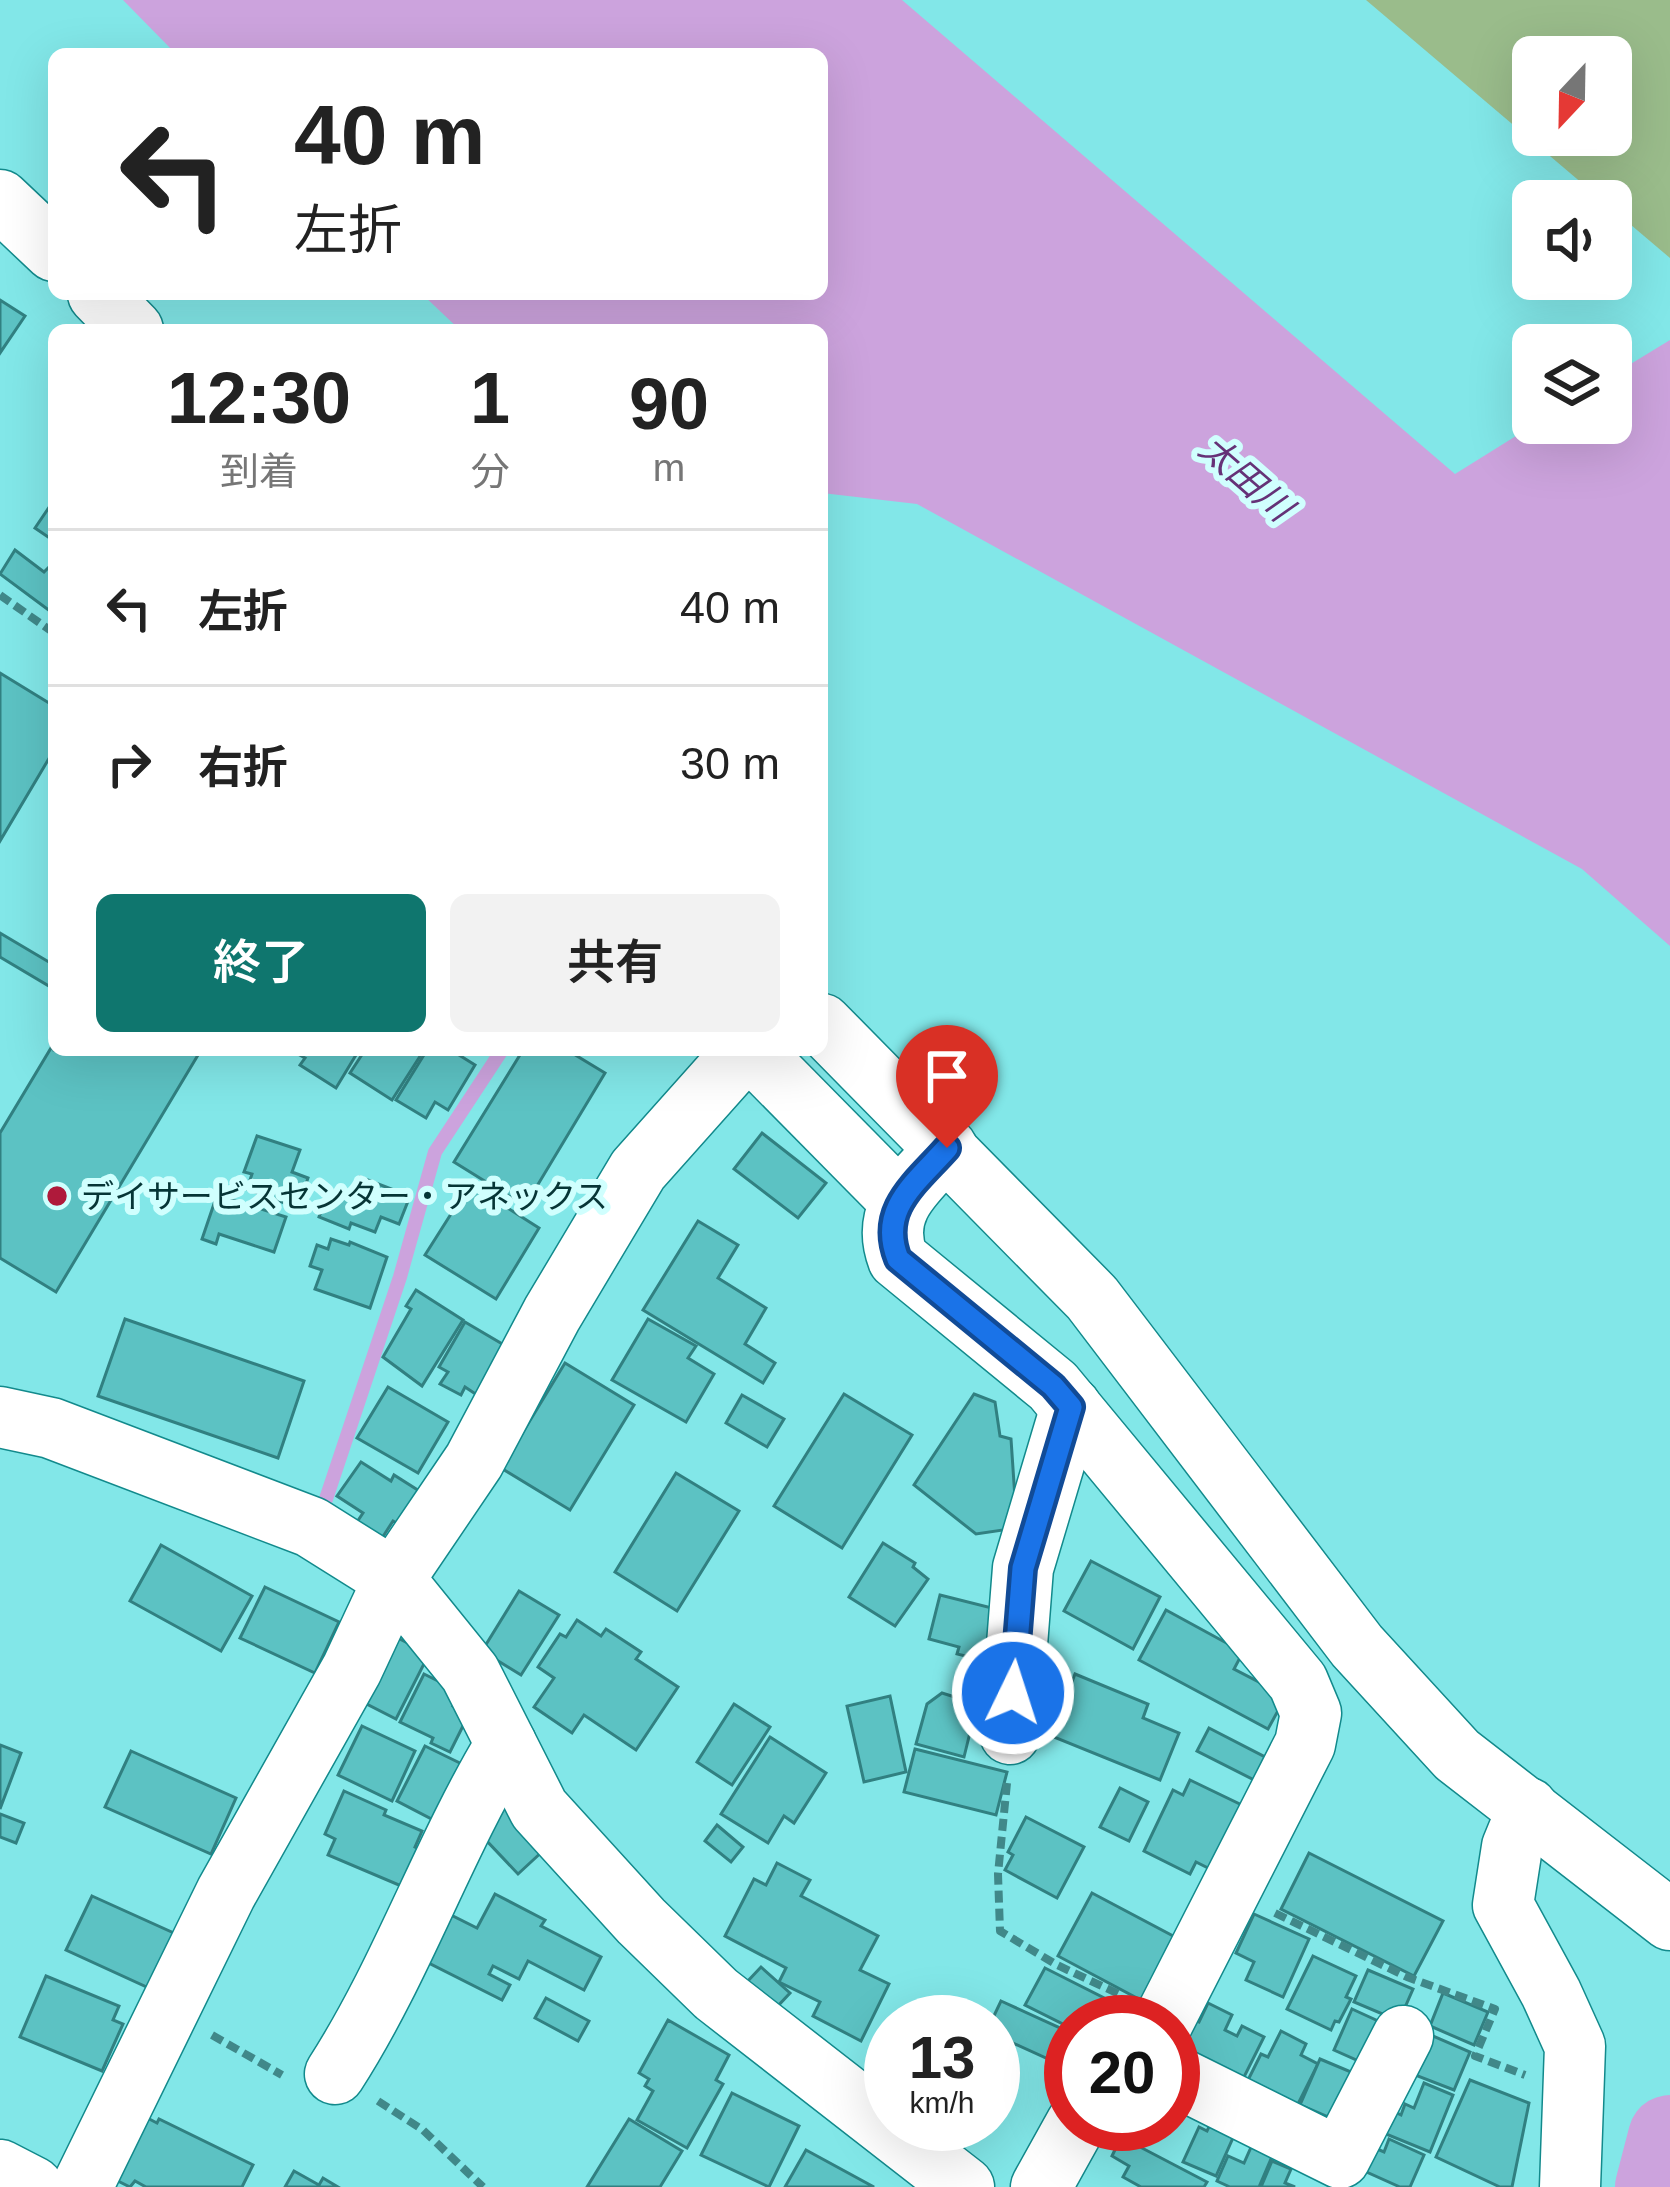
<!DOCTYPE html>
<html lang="ja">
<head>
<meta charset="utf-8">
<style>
  :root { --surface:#fff; --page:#f2f2f2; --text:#222; --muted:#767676; --line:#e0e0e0; --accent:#0f766e }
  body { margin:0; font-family:Arial,"Noto Sans JP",sans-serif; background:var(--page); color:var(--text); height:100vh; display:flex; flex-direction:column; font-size:45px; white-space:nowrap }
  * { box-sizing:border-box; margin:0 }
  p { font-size:39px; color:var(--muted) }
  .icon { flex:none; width:66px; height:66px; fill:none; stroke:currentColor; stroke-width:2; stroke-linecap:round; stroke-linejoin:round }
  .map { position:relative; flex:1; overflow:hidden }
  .drawer { position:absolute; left:48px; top:324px; width:780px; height:732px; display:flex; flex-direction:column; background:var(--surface); border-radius:18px; box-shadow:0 12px 48px #0002 }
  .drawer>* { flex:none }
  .hud { position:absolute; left:48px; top:48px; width:780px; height:252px; border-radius:18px; box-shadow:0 12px 48px #0002; background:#fff; color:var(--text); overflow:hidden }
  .needle { width:78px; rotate:202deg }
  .controls { position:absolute; left:1512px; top:36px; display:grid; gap:24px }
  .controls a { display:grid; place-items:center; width:120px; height:120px; border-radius:18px; background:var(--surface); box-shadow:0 12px 48px #0002; font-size:60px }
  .speed { position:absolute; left:864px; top:1995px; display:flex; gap:24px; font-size:60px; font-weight:700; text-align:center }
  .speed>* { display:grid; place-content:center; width:156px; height:156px; border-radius:50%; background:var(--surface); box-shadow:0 12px 48px #0002; line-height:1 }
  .speed small { font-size:30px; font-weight:400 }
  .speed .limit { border:18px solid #d22; background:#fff; color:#111 }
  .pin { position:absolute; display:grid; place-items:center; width:102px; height:102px; color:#fff; margin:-123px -51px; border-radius:50% 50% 50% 0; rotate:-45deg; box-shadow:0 0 12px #0007 }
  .pin .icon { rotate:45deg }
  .me { position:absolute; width:132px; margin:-66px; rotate:4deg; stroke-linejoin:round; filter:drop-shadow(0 0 9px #0008) }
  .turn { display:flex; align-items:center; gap:42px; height:252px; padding:0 48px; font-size:54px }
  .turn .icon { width:156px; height:156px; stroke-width:2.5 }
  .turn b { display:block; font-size:84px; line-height:102px }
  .eta { display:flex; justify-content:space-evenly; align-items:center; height:204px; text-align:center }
  .eta b { font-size:72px; font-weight:600; line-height:84px }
  .cta { display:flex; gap:24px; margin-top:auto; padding:24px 48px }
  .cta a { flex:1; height:138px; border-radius:18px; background:var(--accent); color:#fff; font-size:48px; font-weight:600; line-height:138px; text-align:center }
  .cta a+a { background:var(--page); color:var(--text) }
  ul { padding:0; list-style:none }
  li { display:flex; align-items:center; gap:36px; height:156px; padding:0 48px; border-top:3px solid var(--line) }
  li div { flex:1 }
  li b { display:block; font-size:45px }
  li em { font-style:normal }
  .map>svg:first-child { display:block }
  .green { fill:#9abc8b; fill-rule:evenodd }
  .water { fill:#cca3dd }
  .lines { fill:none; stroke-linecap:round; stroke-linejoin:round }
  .stream { stroke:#cca3dd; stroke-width:14 }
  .river { stroke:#cca3dd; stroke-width:84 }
  .building { fill:#5cc2c3; stroke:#318081; stroke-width:3 }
  .minor-casing { stroke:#128a8c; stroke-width:63 }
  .path { stroke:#408889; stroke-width:8; stroke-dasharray:12 6; stroke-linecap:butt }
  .minor { stroke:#fff; stroke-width:60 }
  .route-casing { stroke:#114b97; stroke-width:30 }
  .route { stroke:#1a73e8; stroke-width:21 }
  .poi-dot { fill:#af1a3b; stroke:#d0fffe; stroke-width:4.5 }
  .labels { text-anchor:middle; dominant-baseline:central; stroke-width:12; stroke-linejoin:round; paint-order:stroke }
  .poi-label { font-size:33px; fill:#063536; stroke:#d0fffe; text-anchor:start }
  .water-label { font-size:36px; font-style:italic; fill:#653277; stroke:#d0fffe }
</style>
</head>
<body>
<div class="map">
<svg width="1670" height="2187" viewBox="0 0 1670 2187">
  <rect width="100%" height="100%" fill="#82e7e8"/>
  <!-- green -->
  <path class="green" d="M1366 0H1670V258L1611 208V201H1603ZM1533 57H1611V135H1533Z"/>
  <!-- water -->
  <path class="water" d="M123 0H902L1455 474 1537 423H1611V376L1670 340V946L1582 869 917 504 822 493V330H460L422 294H822V54H176Z"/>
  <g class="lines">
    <!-- stream -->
    <path class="stream" d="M321 1514 400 1277 435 1152 502 1050"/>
    <!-- river -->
    <path class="river" d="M1657 2187 1670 2137"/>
  </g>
  <!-- building -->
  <g class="building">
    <path d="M0 300 25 316 0 353Z"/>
    <path d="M54 500V541L35 528Z"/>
    <path d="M15 550 44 572 54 562V614L0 574Z"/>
    <path d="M0 673 54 706V750L0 841Z"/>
    <path d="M0 933 54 965V989L0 957Z"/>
    <path d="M54 1043V1050H201L56 1292 0 1258V1133Z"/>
    <path d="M298 1050H359L336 1088 300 1065 305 1058 296 1053Z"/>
    <path d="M365 1050H424L392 1100 350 1073Z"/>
    <path d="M427 1050H451L475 1065 448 1110 435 1102 426 1118 396 1100Z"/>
    <path d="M523 1050H567L605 1073 525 1206 454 1162Z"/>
    <path d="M762 1133 826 1183 798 1218 734 1169Z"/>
    <path d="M257 1136 300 1150 292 1172 308 1178 298 1208 247 1189 252 1174 244 1172Z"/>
    <path d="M360 1177 410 1196 399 1224 381 1217 375 1232 351 1223 349 1229 319 1217 329 1189 352 1198Z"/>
    <path d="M470 1184 539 1228 496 1299 425 1255Z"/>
    <path d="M217 1195 286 1217 274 1252 219 1234 216 1244 202 1239Z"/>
    <path d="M698 1221 738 1245 718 1278 766 1308 745 1344 775 1363 763 1383 643 1310Z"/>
    <path d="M331 1239 349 1245 350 1242 387 1257 370 1308 315 1289 322 1270 310 1266 317 1245 328 1249Z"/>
    <path d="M416 1290 463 1320 422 1386 383 1357 411 1309 406 1306Z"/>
    <path d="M125 1319 304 1381 278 1458 98 1396Z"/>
    <path d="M648 1319 696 1346 688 1358 714 1374 686 1422 612 1380Z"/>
    <path d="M465 1322 516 1352 483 1399 465 1387 461 1395 440 1384 448 1372 439 1367Z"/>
    <path d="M565 1363 634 1405 570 1510 501 1468Z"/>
    <path d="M388 1387 448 1422 418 1473 357 1438Z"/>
    <path d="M844 1394 912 1435 842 1548 774 1506Z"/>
    <path d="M974 1394 995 1402 1000 1436 1011 1439 1017 1528 976 1534 914 1485Z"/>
    <path d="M742 1395 784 1419 767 1447 726 1423Z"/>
    <path d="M361 1462 391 1481 394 1475 424 1494 403 1527 393 1521 382 1538 357 1522 363 1513 337 1496Z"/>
    <path d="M676 1473 739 1511 677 1611 615 1572Z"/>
    <path d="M883 1543 915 1563 913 1567 928 1579 895 1626 849 1597Z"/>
    <path d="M161 1545 252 1596 221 1651 130 1601Z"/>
    <path d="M1091 1561 1160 1597 1133 1649 1064 1611Z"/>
    <path d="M265 1587 339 1622 315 1673 240 1638Z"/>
    <path d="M519 1591 559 1615 521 1675 482 1651Z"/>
    <path d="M940 1595 1000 1610 986 1661 957 1654 959 1647 929 1639Z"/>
    <path d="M1166 1610 1243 1652 1234 1669 1286 1696 1268 1729 1139 1660Z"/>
    <path d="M577 1620 601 1636 606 1629 641 1652 636 1659 678 1687 636 1750 584 1715 572 1733 534 1707 554 1678 538 1667 560 1634 566 1637Z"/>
    <path d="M388 1633 429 1654 396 1719 355 1698Z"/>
    <path d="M424 1674 460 1692 453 1706 469 1714 450 1752 431 1743 433 1738 400 1722Z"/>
    <path d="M1075 1674 1148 1704 1143 1718 1179 1733 1160 1780 1034 1729 1050 1690 1066 1697Z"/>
    <path d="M942 1693 977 1704 964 1757 916 1744 927 1704Z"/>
    <path d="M890 1696 906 1772 864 1782 847 1706Z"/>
    <path d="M734 1704 770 1727 732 1785 697 1762Z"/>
    <path d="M362 1726 415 1751 392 1801 338 1775Z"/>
    <path d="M1209 1728 1275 1762 1264 1785 1197 1751Z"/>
    <path d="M770 1737 826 1773 794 1823 784 1816 768 1843 721 1814Z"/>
    <path d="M0 1745 21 1753 0 1809Z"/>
    <path d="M425 1746 468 1767 449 1828 397 1801Z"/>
    <path d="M915 1749 1007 1772 996 1815 904 1792Z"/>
    <path d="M131 1751 236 1798 211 1854 105 1807Z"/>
    <path d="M1190 1780 1250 1809 1220 1874 1196 1862 1190 1874 1144 1851 1173 1790 1183 1795Z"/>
    <path d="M1120 1788 1148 1802 1129 1841 1100 1827Z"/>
    <path d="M344 1791 386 1810 384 1815 422 1831 415 1847 429 1854 413 1891 328 1855 335 1839 325 1834Z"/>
    <path d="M494 1795 545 1849 518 1874 467 1820Z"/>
    <path d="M0 1814 24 1823 16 1843 0 1837Z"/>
    <path d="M1026 1817 1084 1847 1057 1898 1005 1870 1013 1855 1008 1852Z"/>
    <path d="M717 1825 743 1847 731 1862 705 1841Z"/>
    <path d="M1309 1853 1443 1921 1414 1976 1281 1909Z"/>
    <path d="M777 1863 810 1880 801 1896 878 1936 860 1970 889 1984 861 2041 813 2016 820 2002 779 1982 786 1968 725 1936 754 1879 766 1885Z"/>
    <path d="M1092 1893 1175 1937 1152 2006 1058 1956Z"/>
    <path d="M495 1894 545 1920 541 1926 601 1957 584 1990 528 1961 519 1979 493 1966 489 1974 510 1985 502 2000 405 1951 429 1904 477 1928Z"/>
    <path d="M92 1896 187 1939 162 1994 66 1950Z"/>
    <path d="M1254 1914 1309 1939 1283 1997 1246 1980 1254 1962 1236 1953Z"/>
    <path d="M1313 1956 1356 1976 1346 1997 1351 1999 1339 2022 1335 2021 1331 2030 1287 2009Z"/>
    <path d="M761 1967 790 1993 774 2010 746 1983Z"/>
    <path d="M1045 1968 1116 2004 1107 2022H1071V2028L1025 2005Z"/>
    <path d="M1368 1970 1413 1989 1399 2021 1354 2002Z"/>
    <path d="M46 1976 119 2006 113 2020 123 2024 102 2071 20 2037Z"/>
    <path d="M1443 1993 1488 2012 1474 2045 1430 2026Z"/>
    <path d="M546 1998 589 2021 578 2041 535 2018Z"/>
    <path d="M1001 2001 1071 2033 1068 2068 993 2034 991 2022Z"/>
    <path d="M1208 2003 1232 2015 1225 2030 1237 2036 1242 2026 1264 2037 1237 2091 1175 2059 1195 2020 1199 2022Z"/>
    <path d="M1352 2009 1389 2026 1370 2066 1334 2050Z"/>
    <path d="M668 2020 729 2055 716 2080 723 2084 687 2148 637 2120 653 2091 645 2086 649 2079 639 2073Z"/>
    <path d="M1281 2031 1306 2044 1301 2055 1318 2064 1294 2112 1244 2088 1261 2054 1268 2057Z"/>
    <path d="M1431 2035 1470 2052 1454 2090 1415 2075Z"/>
    <path d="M1320 2059 1363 2077 1342 2123 1300 2105Z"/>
    <path d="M1470 2080 1529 2103 1512 2187H1500L1436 2157Z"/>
    <path d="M1424 2083 1453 2095 1430 2152 1381 2132 1391 2110 1401 2115 1405 2104 1414 2108Z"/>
    <path d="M732 2093 799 2126 769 2187 701 2155Z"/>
    <path d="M132 2110 157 2123 159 2119 253 2165 242 2187H146L135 2181 130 2187 102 2173Z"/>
    <path d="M1216 2111 1240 2122 1216 2176 1183 2162 1199 2127 1207 2131Z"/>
    <path d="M629 2119 682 2151 660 2187H587Z"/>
    <path d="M1256 2136 1277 2145 1259 2187H1230L1217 2181 1228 2156 1244 2163Z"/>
    <path d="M1121 2137 1207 2182 1204 2187H1141L1123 2177 1129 2166 1112 2156Z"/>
    <path d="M1389 2139 1424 2155 1410 2187H1400L1351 2165 1361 2142 1384 2152Z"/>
    <path d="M806 2150 874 2187H785Z"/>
    <path d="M1272 2161 1291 2169 1285 2183 1295 2187H1261Z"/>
    <path d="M294 2171 319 2185 323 2178 338 2187H285Z"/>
  </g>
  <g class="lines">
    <!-- minor casing -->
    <g class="minor-casing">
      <g id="minor">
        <path d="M0 200 54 251"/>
        <path d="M98 294 133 330"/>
        <path d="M822 1024 1092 1298 1357 1646 1457 1755 1670 1920"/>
        <path d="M751 1050 900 1201"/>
        <path d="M947 1148C916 1182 879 1209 898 1259L1053 1386 1298 1682 1311 1713 1305 1744 1163 2022"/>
        <path d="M0 1417 51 1428 311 1527 394 1579 470 1673 539 1809 641 1921 716 1994 964 2187"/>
        <path d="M1010 1734 1023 1568 1071 1407"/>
        <path d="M1528 1808 1512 1847 1503 1905 1551 1993 1575 2046 1570 2187"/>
        <path d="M335 2074C402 1970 442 1850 506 1744"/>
        <path d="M1173 2075 1340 2158 1403 2036"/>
        <path d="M0 2170 33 2187"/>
        <path d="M82 2187 226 1893 352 1669 394 1579 474 1461 552 1314 638 1170 745 1050"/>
        <path d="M1041 2187 1076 2124"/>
      </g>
    </g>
    <!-- path -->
    <g class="path">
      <path d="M0 595 54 633"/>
      <path d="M1007 1783 998 1874 1000 1931 1057 1965 1121 1995"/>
      <path d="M1275 1913 1407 1977 1495 2009 1475 2056 1525 2075"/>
      <path d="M212 2035 282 2075"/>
      <path d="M378 2101 423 2130 483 2187"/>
    </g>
    <!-- minor -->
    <use href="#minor" class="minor"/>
  </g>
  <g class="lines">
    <!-- route casing -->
    <g class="route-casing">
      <path id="route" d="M947 1148C916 1183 878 1209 898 1259L1053 1386 1071 1407 1023 1568 1013 1693"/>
    </g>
    <!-- route -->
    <use href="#route" class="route"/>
  </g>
  <!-- markers -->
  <circle class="poi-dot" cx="57" cy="1196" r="12"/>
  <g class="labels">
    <!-- poi labels -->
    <g class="poi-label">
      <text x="81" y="1196">デイサービスセンター・アネックス</text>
    </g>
    <!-- water labels -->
    <g class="water-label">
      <text transform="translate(1246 478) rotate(41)">太田川</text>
    </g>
  </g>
</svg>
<div class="controls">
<a><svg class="needle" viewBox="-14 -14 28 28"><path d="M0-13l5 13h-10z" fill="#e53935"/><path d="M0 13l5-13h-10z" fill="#767676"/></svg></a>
<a><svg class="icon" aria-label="sound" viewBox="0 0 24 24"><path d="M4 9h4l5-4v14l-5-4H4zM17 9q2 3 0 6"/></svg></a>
<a><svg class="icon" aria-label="layers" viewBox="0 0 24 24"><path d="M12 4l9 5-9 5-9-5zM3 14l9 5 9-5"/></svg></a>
</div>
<div class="speed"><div>13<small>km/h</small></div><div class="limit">20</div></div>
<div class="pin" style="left:947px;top:1148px;background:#d93025"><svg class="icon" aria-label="arrive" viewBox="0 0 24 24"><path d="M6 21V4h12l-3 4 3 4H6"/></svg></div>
<svg class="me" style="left:1013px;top:1693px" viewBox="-20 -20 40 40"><circle r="17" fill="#1a73e8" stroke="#fff" stroke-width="3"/><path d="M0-11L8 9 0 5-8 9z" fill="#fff"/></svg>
<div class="hud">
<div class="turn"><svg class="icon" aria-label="left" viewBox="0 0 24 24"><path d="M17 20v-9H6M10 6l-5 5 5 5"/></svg><div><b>40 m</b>左折</div></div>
</div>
<section class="drawer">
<div class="eta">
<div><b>12:30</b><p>到着</p></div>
<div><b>1</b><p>分</p></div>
<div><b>90</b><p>m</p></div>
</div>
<ul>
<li><svg class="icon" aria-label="left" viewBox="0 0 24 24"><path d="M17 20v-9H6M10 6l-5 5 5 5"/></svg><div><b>左折</b></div><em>40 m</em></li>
<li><svg class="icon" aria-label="right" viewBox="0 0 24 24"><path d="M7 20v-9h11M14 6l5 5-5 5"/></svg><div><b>右折</b></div><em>30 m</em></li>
</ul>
<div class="cta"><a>終了</a><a>共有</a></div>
</section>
</div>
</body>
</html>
